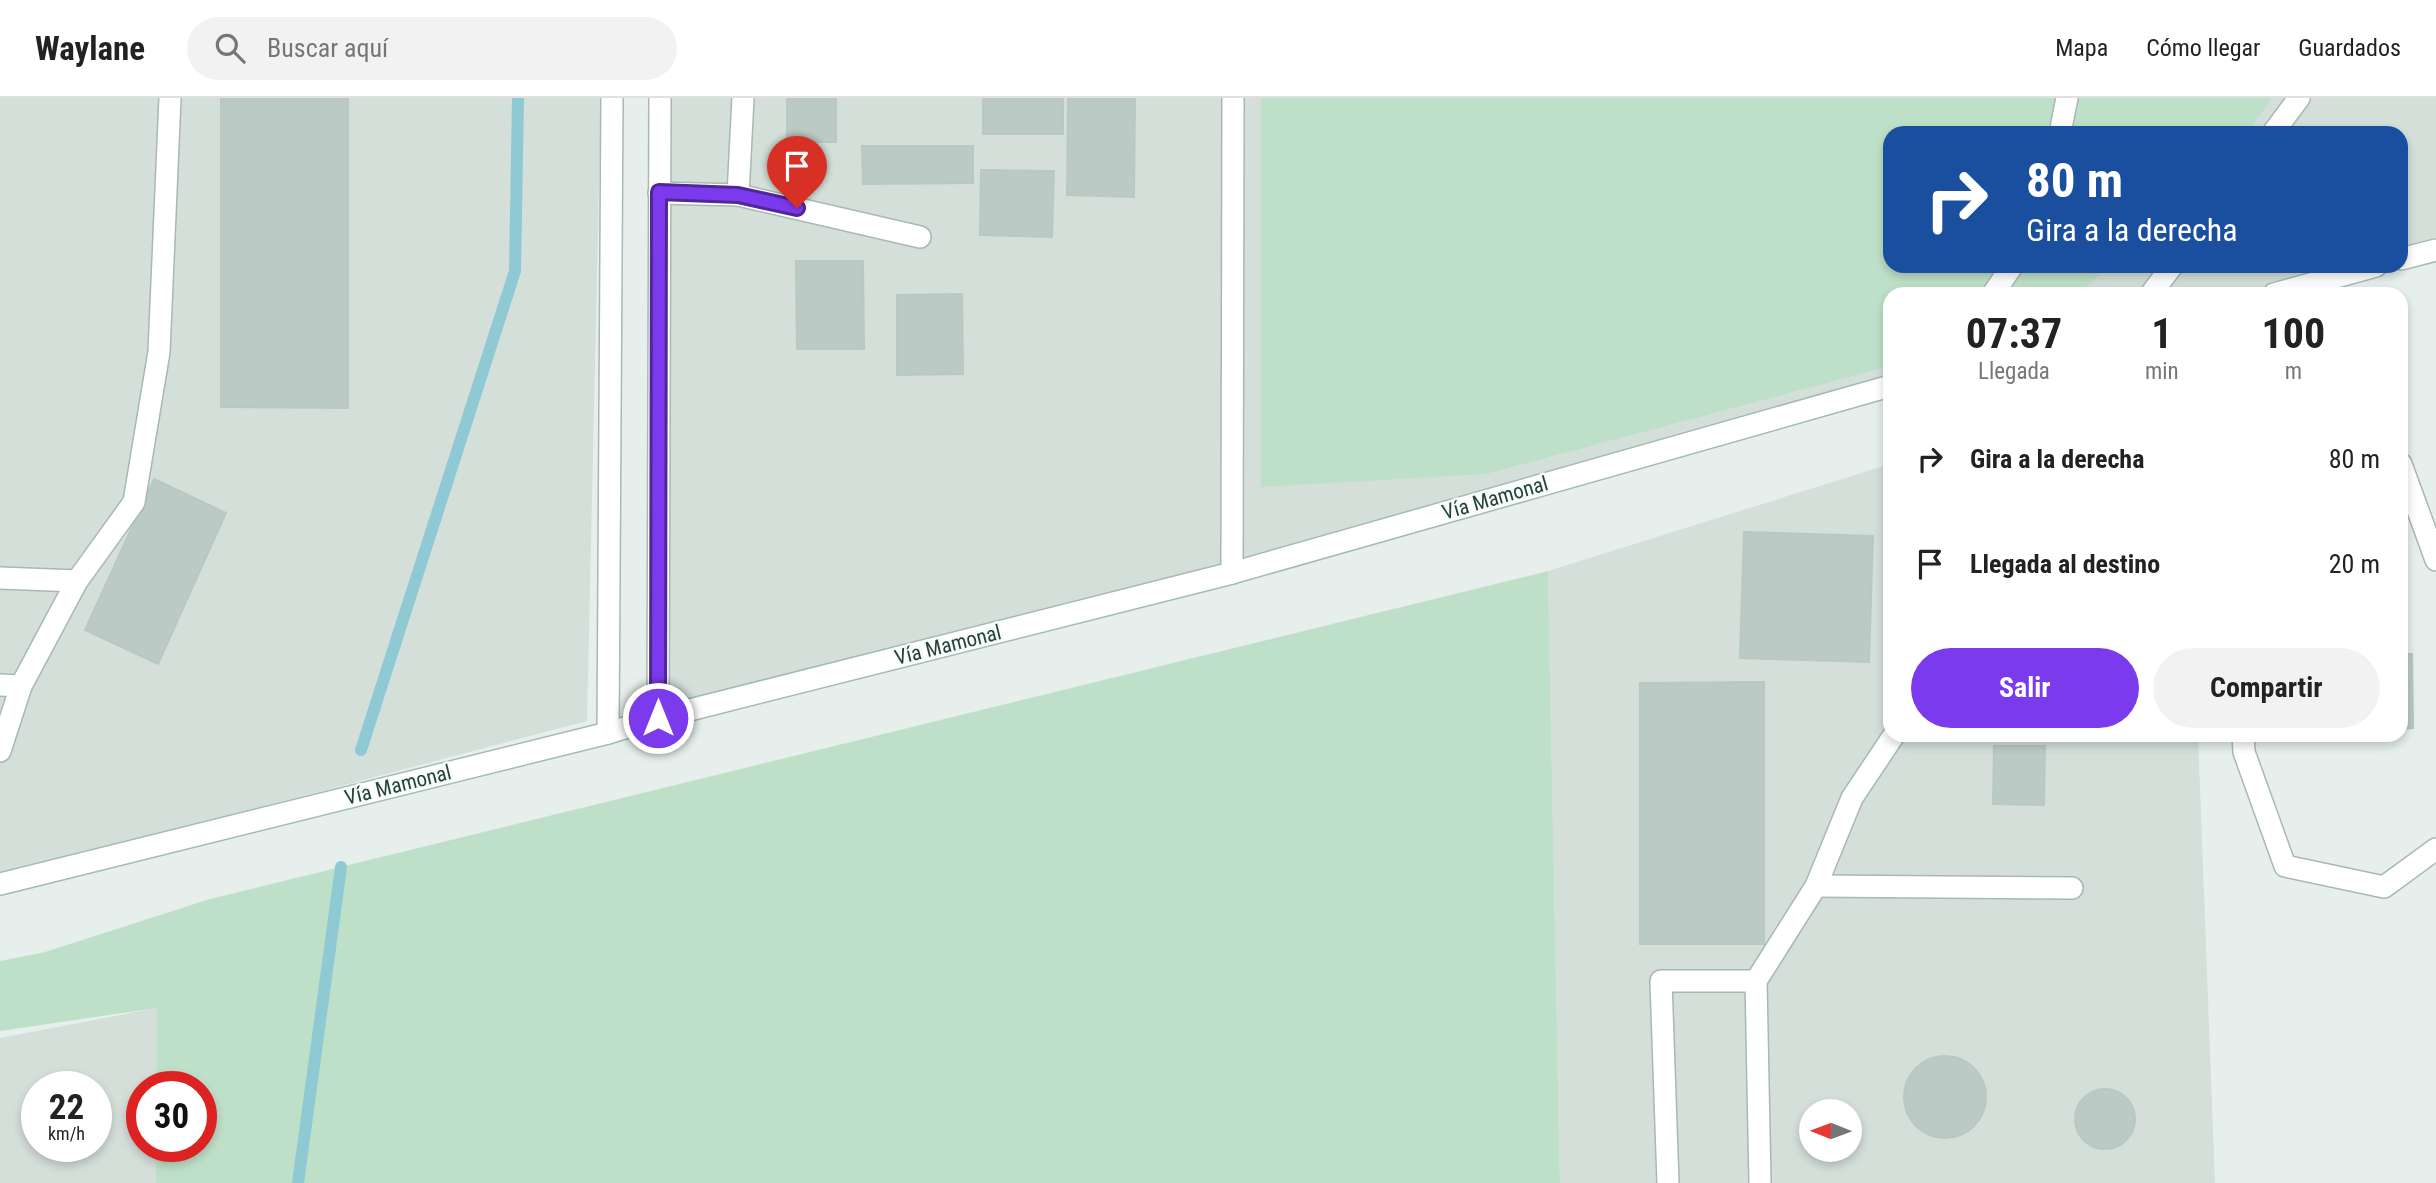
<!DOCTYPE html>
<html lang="es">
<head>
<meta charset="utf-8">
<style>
  :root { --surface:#fff; --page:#f2f2f2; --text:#222; --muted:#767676; --line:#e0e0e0; --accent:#7c3aed }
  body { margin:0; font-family:"Roboto Condensed",sans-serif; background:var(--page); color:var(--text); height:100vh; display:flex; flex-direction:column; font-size:26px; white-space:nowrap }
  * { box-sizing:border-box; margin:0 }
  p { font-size:23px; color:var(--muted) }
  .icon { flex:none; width:38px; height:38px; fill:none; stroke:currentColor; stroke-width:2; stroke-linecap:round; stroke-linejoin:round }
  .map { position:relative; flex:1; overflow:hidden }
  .drawer { position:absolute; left:1883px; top:189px; width:525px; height:455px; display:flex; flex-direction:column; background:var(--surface); border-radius:21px; box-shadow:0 4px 10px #0003 }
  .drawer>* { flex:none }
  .hud { position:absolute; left:1883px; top:28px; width:525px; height:147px; border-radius:21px; box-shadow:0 4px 10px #0003; background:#1a4fa0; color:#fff; overflow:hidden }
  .needle { width:46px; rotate:271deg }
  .tools { position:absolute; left:1799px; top:1001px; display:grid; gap:14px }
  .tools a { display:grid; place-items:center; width:63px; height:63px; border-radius:50%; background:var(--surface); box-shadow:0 4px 10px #0003; font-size:35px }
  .speed { position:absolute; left:21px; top:973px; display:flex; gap:14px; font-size:35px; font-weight:700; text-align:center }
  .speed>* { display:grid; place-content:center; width:91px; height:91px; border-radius:50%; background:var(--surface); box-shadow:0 4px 10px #0003; line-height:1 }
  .speed small { font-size:18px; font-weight:400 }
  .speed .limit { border:10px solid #d22; background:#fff; color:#111 }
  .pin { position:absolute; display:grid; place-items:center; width:60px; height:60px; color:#fff; margin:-72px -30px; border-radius:50% 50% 50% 0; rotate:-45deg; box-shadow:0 0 7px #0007 }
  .pin .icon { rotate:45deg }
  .me { position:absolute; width:77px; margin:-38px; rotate:0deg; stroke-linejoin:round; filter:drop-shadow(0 0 5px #0008) }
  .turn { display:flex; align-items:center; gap:24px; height:147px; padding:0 28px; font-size:32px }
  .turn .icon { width:91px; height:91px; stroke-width:2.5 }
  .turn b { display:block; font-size:49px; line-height:60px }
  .eta { display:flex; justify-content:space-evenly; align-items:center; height:119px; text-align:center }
  .eta b { font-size:42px; font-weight:700; line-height:49px }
  .button { display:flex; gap:14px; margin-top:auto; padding:14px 28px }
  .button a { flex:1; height:80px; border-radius:42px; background:var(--accent); color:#fff; font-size:28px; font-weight:700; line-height:80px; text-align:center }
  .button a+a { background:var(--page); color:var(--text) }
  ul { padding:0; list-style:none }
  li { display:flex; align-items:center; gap:21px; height:105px; padding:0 28px }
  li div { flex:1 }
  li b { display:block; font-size:26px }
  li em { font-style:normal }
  header { display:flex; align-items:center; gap:42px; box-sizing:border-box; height:98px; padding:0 35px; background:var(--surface); border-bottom:2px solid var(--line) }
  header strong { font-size:33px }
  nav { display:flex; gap:38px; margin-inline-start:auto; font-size:24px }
  .search { width:490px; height:63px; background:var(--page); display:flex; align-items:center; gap:18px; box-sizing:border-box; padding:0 24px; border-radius:38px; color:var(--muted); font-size:26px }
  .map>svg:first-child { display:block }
  .built { fill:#d4dfda; fill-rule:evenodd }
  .green { fill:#bfe0c8 }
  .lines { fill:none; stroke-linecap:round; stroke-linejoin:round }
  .stream { stroke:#8ec9d4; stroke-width:12 }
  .building { fill:#bbcac4; stroke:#b8c9c2; stroke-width:2 }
  .lane-casing { stroke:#a8b8b2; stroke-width:24 }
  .street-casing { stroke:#a8b8b2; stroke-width:24 }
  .secondary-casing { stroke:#a4bbb3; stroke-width:24 }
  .lane { stroke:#fff; stroke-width:21 }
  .street { stroke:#fff; stroke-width:21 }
  .secondary { stroke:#fff; stroke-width:21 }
  .route-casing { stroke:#51269a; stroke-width:18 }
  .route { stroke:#7c3aed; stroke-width:12 }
  .labels { text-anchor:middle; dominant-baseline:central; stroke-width:5; stroke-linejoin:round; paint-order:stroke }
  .street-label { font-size:21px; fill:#24423a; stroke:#f7fbf9 }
</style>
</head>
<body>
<header>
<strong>Waylane</strong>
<div class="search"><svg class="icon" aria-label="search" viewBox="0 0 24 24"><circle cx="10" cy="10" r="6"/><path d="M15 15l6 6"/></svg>Buscar aquí</div>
<nav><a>Mapa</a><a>Cómo llegar</a><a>Guardados</a></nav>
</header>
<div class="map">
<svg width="2436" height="1085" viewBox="0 0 2436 1085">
  <rect width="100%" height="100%" fill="#e6efeb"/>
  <!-- built -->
  <g class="built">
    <path d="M0 0H601L587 623 0 778Z"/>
    <path d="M662 0H2436V152L2401 161V35H1890V168H2376L2274 196H1890V294L658 620Z"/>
    <path d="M1890 366V637H2198L2215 1085H1560L1548 473ZM1811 1013H1850V1052H1811Z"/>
    <path d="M157 910 156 989H142V1048H156V1085H0V940ZM37 989H96V1048H37Z"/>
  </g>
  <!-- green -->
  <g class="green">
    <path d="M1261 0H2272L2247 35H1890V168H2109L2078 196H1890V268L1486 376 1261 389Z"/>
    <path d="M1548 473 1560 1085H156V1048H201V989H156L157 910 0 933V863L45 854 210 801Z"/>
  </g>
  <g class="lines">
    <!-- stream -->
    <g class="stream">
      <path d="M361 652 515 173 518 0"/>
      <path d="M298 1085 341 769"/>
    </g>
  </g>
  <!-- building -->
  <g class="building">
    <path d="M221 0H348V310L221 309Z"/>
    <rect x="787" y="0" width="49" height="44"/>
    <rect x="983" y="0" width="80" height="36"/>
    <path d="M1068 0H1135L1134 99 1067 97Z"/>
    <path d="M862 48H973V85L863 86Z"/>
    <path d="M981 72 1054 73 1052 139 980 137Z"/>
    <path d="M796 163H863L864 251H797Z"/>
    <path d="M962 196 963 276 897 277V197Z"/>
    <path d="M154 381 226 415 158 566 85 532Z"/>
    <path d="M1744 434 1873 438 1869 564 1740 560Z"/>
    <path d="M2401 556H2412L2413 630 2401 631Z"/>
    <path d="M1764 584V846H1640V585Z"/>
    <path d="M1994 648H2045L2044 707 1993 706Z"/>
    <circle cx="1945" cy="999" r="41"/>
    <circle cx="2105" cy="1021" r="30"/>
  </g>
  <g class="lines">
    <!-- lane casing -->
    <g class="lane-casing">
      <g id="lane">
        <path d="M2060 35 2067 0"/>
        <path d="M2273 35 2299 0"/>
        <path d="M659 95 738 97 743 0"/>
        <path d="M738 97 920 139"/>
        <path d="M1993 196 2012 168"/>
        <path d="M2151 196 2172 168"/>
        <path d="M2401 366 2436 462"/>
        <path d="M1232 475 1233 0"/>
        <path d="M0 480 77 483"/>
        <path d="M0 587 21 588"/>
        <path d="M2243 637 2244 654 2285 768 2384 789 2436 751"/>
        <path d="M0 653 21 588 77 483 134 404 159 254 170 0"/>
        <path d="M1816 788 2072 790"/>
        <path d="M1668 1085 1661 883H1756"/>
        <path d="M1760 1085 1756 883 1816 788 1852 700 1894 637"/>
      </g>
    </g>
    <!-- street casing -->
    <g class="street-casing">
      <g id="street">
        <path d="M658 620 660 0"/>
        <path d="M608 635 612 0"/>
      </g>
    </g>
    <!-- secondary casing -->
    <g class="secondary-casing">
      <g id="secondary">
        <path d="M2401 161 2436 152"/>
        <path d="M2274 196 2376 168"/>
        <path d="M0 786 608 635 658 620 1232 475 1890 288"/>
      </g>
    </g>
    <!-- lane -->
    <use href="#lane" class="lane"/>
    <!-- street -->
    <use href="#street" class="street"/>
    <!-- secondary -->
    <use href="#secondary" class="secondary"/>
  </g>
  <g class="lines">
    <!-- route casing -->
    <g class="route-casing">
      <path id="route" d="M658 620 659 94 738 97 797 110"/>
    </g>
    <!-- route -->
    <use href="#route" class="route"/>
  </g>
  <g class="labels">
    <!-- street labels -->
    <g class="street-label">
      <text transform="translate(1495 400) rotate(-16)">Vía Mamonal</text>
      <text transform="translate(948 547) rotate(-14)">Vía Mamonal</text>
      <text transform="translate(398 687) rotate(-14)">Vía Mamonal</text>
    </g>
  </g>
</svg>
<div class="tools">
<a><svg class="needle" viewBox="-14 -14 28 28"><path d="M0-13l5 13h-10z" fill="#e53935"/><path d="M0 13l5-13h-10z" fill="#767676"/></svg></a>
</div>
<div class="speed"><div>22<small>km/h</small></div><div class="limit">30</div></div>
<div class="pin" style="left:797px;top:110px;background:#d93025"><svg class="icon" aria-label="arrive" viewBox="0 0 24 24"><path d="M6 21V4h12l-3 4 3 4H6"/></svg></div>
<svg class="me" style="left:658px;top:620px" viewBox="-20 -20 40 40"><circle r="17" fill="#7c3aed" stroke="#fff" stroke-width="3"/><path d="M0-11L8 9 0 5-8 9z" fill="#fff"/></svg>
<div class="hud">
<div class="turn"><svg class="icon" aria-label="right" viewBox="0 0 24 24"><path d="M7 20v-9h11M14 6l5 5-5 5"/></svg><div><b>80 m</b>Gira a la derecha</div></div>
</div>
<section class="drawer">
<div class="eta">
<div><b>07:37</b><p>Llegada</p></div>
<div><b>1</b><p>min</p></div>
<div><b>100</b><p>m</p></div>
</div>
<ul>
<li><svg class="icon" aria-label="right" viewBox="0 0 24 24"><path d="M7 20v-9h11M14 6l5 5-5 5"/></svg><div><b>Gira a la derecha</b></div><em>80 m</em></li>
<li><svg class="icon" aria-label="arrive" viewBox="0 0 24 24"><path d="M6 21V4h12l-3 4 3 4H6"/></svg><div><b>Llegada al destino</b></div><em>20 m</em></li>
</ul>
<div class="button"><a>Salir</a><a>Compartir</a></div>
</section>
</div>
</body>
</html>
